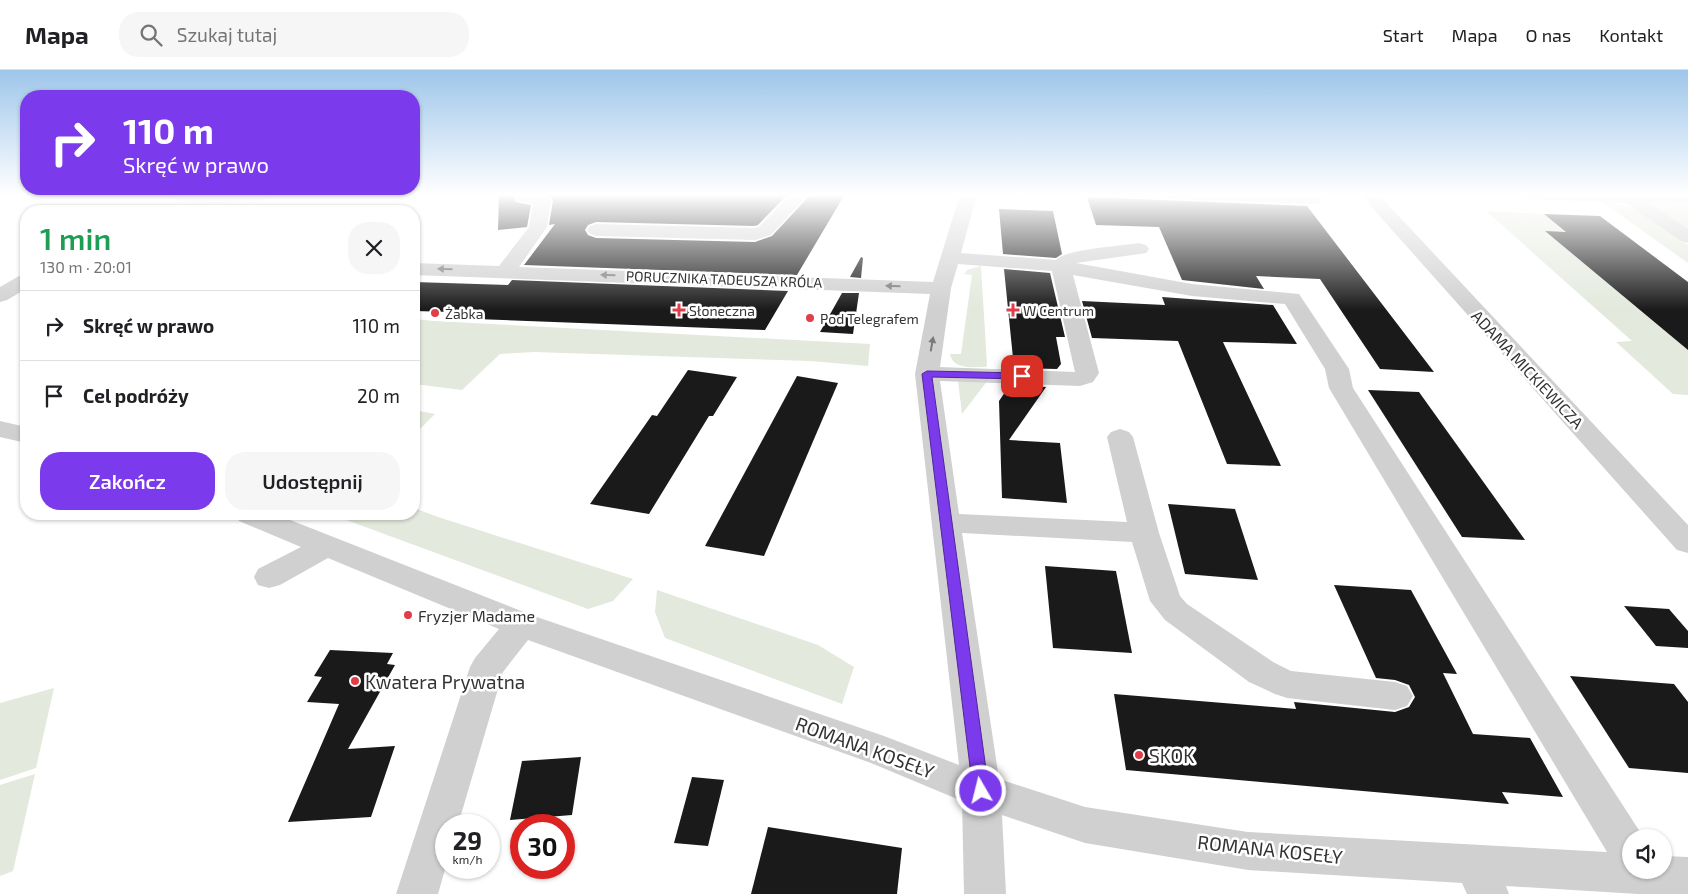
<!DOCTYPE html>
<html lang="pl">
<head>
<meta charset="utf-8">
<style>
  :root { --surface:#fff; --page:#f6f6f6; --text:#202124; --muted:#757577; --line:#e0e0e0; --accent:#7c3aed }
  body { margin:0; font-family:"Exo 2",sans-serif; background:var(--page); color:var(--text); height:100vh; display:flex; flex-direction:column; font-size:19px; white-space:nowrap }
  * { box-sizing:border-box; margin:0 }
  p { font-size:16px; color:var(--muted) }
  .icon { flex:none; width:28px; height:28px; fill:none; stroke:currentColor; stroke-width:2; stroke-linecap:round; stroke-linejoin:round }
  .map { position:relative; flex:1; overflow:hidden }
  .details { position:absolute; left:20px; top:135px; width:400px; height:315px; display:flex; flex-direction:column; background:var(--surface); border-radius:20px; box-shadow:0 1px 4px #0004 }
  .details>* { flex:none }
  .hud { position:absolute; left:20px; top:20px; width:400px; height:105px; border-radius:20px; box-shadow:0 1px 4px #0004; background:#7c3aed; color:#fff; overflow:hidden }
  .tools { position:absolute; left:1622px; top:759px; display:grid; gap:10px }
  .tools a { display:grid; place-items:center; width:50px; height:50px; border-radius:50%; background:var(--surface); box-shadow:0 1px 4px #0004; font-size:25px }
  .speed { position:absolute; left:435px; top:744px; display:flex; gap:10px; font-size:25px; font-weight:700; text-align:center }
  .speed>* { display:grid; place-content:center; width:65px; height:65px; border-radius:50%; background:var(--surface); box-shadow:0 1px 4px #0004; line-height:1 }
  .speed small { font-size:12px; font-weight:400 }
  .speed .limit { border:8px solid #d22; background:#fff; color:#111 }
  .pin { position:absolute; display:grid; place-items:center; width:42px; height:42px; color:#fff; margin:-21px; border-radius:10px; box-shadow:0 2px 8px #0006 }
  .me { position:absolute; width:55px; margin:-28px; rotate:352deg; stroke-linejoin:round; filter:drop-shadow(0 0 4px #0008) }
  .turn { display:flex; align-items:center; gap:18px; height:105px; padding:0 20px; font-size:22px }
  .turn .icon { width:65px; height:65px; stroke-width:2.5 }
  .turn b { display:block; font-size:35px; line-height:42px }
  .round { display:grid; place-items:center; flex:none; width:52px; height:52px; border-radius:20px; background:var(--page) }
  .overview { display:flex; align-items:center; justify-content:space-between; height:85px; padding:0 20px }
  h1 { font-size:30px; font-weight:600; line-height:38px; color:#1e9e55 }
  .cta { display:flex; gap:10px; margin-top:auto; padding:10px 20px }
  .cta a { flex:1; height:58px; border-radius:20px; background:var(--accent); color:#fff; font-size:20px; font-weight:600; line-height:58px; text-align:center }
  .cta a+a { background:var(--page); color:var(--text) }
  ul { padding:0; list-style:none }
  li { display:flex; align-items:center; gap:15px; height:70px; padding:0 20px; border-top:1px solid var(--line) }
  li div { flex:1 }
  li b { display:block; font-size:19px }
  li em { font-style:normal }
  header { display:flex; align-items:center; gap:30px; box-sizing:border-box; height:70px; padding:0 25px; background:var(--surface); border-bottom:1px solid var(--line) }
  header strong { font-size:24px }
  nav { display:flex; gap:28px; margin-inline-start:auto; font-size:18px }
  .search { width:350px; height:45px; background:var(--page); display:flex; align-items:center; gap:12px; box-sizing:border-box; padding:0 18px; border-radius:20px; color:var(--muted); font-size:19px }
  .map>svg:first-child { display:block }
  .green { fill:#e3e9dc }
  .building { fill:#1a1a1a }
  .lines { fill:none; stroke-linecap:round; stroke-linejoin:round }
  .minor { fill:#d0d0d0; fill-rule:evenodd }
  .oneway { fill:#7a7a7a }
  .route { fill:#7c3aed; stroke:#51269a }
  .poi-dot { fill:#e03e4a; stroke:#fff; stroke-width:2 }
  .labels { text-anchor:middle; dominant-baseline:central; stroke-width:5; stroke-linejoin:round; paint-order:stroke }
  .far-street-label { font-size:14px; fill:#333; stroke:#fff }
  .far-poi-label { font-size:14px; fill:#333; stroke:#fff; text-anchor:start }
  .street-label { font-size:16px; fill:#333; stroke:#fff }
  .poi-label { font-size:16px; fill:#333; stroke:#fff; text-anchor:start }
  .near-poi-label { font-size:19px; fill:#333; stroke:#fff; text-anchor:start }
  .near-street-label { font-size:19px; fill:#333; stroke:#fff }
</style>
</head>
<body>
<header>
<strong>Mapa</strong>
<div class="search"><svg class="icon" aria-label="search" viewBox="0 0 24 24"><circle cx="10" cy="10" r="6"/><path d="M15 15l6 6"/></svg>Szukaj tutaj</div>
<nav><a>Start</a><a>Mapa</a><a>O nas</a><a>Kontakt</a></nav>
</header>
<div class="map">
<svg width="1688" height="824" viewBox="0 0 1688 824">
  <rect width="100%" height="100%" fill="#fff"/>
  <!-- green -->
  <g class="green">
    <path d="M1643 131H1688V160Z"/>
    <path d="M1602 132C1637 133 1661 156 1688 175V193Z"/>
    <path d="M1486 141 1544 144 1566 162H1546L1688 280V325L1673 324 1616 272 1632 271Z"/>
    <path d="M981 196 987 295 986 297C973 297 953 300 950 284H961L972 205 964 204 967 200Z"/>
    <path d="M414 249 434 251 870 274 868 296 811 291 534 282 500 284 462 320 414 314Z"/>
    <path d="M988 310 962 344 958 311Z"/>
    <path d="M414 340 435 344 414 365Z"/>
    <path d="M414 438 438 447 633 509 613 531 588 539 330 444H414Z"/>
    <path d="M657 520 818 575 854 597 842 634 665 568 655 542Z"/>
    <path d="M54 618 36 698 0 710V633Z"/>
    <path d="M35 704 13 801 0 806V715Z"/>
  </g>
  <!-- building -->
  <g class="building">
    <path d="M499 124H514V128L516 132 531 135 527 157 498 160Z"/>
    <path d="M545 124H788L758 155 754 156 596 152 588 155 585 160 588 165 596 168 755 172 772 166 811 124H845L797 205 524 195 555 154 549 155 553 131 550 126Z"/>
    <path d="M1087 127 1307 136 1434 302 1380 299 1320 209 1256 206 1264 219 1182 210 1159 157 1096 155Z"/>
    <path d="M999 139 1053 141 1062 184 1056 188 1003 184Z"/>
    <path d="M1544 144 1600 146 1688 212V280L1545 161 1566 162Z"/>
    <path d="M861 187 863 188 861 208 850 207Z"/>
    <path d="M1004 199 1050 203 1065 267H1056L1061 294 1057 299 1014 298Z"/>
    <path d="M512 210 788 221 765 260 448 248 453 242 414 241V212L508 215Z"/>
    <path d="M842 223H859L853 264 820 262Z"/>
    <path d="M1162 227 1273 235 1297 274 1223 272 1281 396 1227 394 1178 271 1092 268 1082 231 1165 235Z"/>
    <path d="M688 300 737 307 713 346H709L649 444 590 434 652 345 657 346Z"/>
    <path d="M797 306 838 313 764 486 705 476Z"/>
    <path d="M1010 315 1046 317 1009 370 1060 373 1067 433 1002 428 999 331Z"/>
    <path d="M1368 320 1419 322 1525 470 1462 467Z"/>
    <path d="M1168 434 1235 439 1258 510 1185 504Z"/>
    <path d="M1045 496 1116 501 1132 583 1053 578Z"/>
    <path d="M1334 515 1411 520 1457 604 1443 603 1473 664 1530 668 1563 727 1502 722 1509 734 1126 700 1114 624 1296 639 1294 632 1395 642 1409 637 1415 627 1409 615 1395 610 1376 608Z"/>
    <path d="M1624 536 1669 539 1688 561V578L1656 576Z"/>
    <path d="M330 580 393 583 387 594 395 595 348 679 395 676 371 747 288 752 339 634 307 632 322 607 314 606Z"/>
    <path d="M1570 606 1674 614 1688 632V703L1629 698Z"/>
    <path d="M581 687 572 745 510 750 522 691Z"/>
    <path d="M692 707 724 710 708 776 674 773Z"/>
    <path d="M768 757 902 778 897 824H751Z"/>
  </g>
  <g class="lines">
    <!-- minor -->
    <g class="minor">
      <path d="M166 124H270L271 125 268 129 262 130C230 132 200 136 168 128Z"/>
      <path d="M516 124H536L548 127 551 131 547 157 519 197 933 212 960 124H977L961 183 1056 190C1066 179 1122 176 1139 173L1146 175 1149 179 1146 183 1076 193 1192 214 1299 224 1349 299 1353 318 1644 768H1631V800H1664V786L1688 787V824H1638L1506 816 1509 824H1467L1462 813 1248 800 1085 773 1002 745 1006 824H964L962 731 871 693 528 570 503 602 458 755H446V796L438 824H396L470 597 475 588 499 559 328 488 280 515 269 518 258 515 254 507 258 499 301 477 239 451 235 444H275L534 546 884 666 959 695 915 304 930 224 414 205V193L499 196 529 157 533 134 518 131 515 127ZM958 194 1052 201 1075 302 940 297 951 218ZM1073 205 1192 226 1285 234 1325 299 1329 318 1607 782 1248 762 1085 737 999 709 962 463 1132 472 1150 531 1165 550 1249 612 1275 624 1287 628 1395 640 1407 636 1413 626 1407 616 1395 612 1291 601 1273 592 1187 534 1180 526 1159 463 1133 367 1129 362 1120 359 1111 362 1107 367 1127 452 959 444 940 311 1080 316 1093 312 1099 303Z"/>
      <path d="M791 124H809L771 165 755 170 596 166 590 164 587 160 590 156 596 154 754 158 759 157Z"/>
      <path d="M1161 124H1315L1322 129 1319 133 1313 134 1169 129 1163 128Z"/>
      <path d="M1360 124H1378L1688 455V483L1677 480Z"/>
      <path d="M1519 124H1688V132L1649 133 1688 159V173L1681 171 1626 133 1527 129 1521 128Z"/>
      <path d="M26 204V219L7 230 0 232V217L19 206Z"/>
      <path d="M0 351 26 357V373L0 367Z"/>
    </g>
  </g>
  <!-- one-way arrows -->
  <defs><path id="oneway-solid" d="M-6-.8H1V-3.2L6.5 0L1 3.2V.8H-6Z" transform="scale(1.25)"/></defs>
  <g class="oneway">
    <use href="#oneway-solid" transform="translate(445 199) rotate(-179)"/>
    <use href="#oneway-solid" transform="translate(608 205) rotate(-178)"/>
    <use href="#oneway-solid" transform="translate(893 216) rotate(-178)"/>
    <use href="#oneway-solid" transform="translate(932 274) rotate(-80)"/>
  </g>
  <!-- sky -->
  <linearGradient id="sky" x2="0" y2="1"><stop stop-color="#9ec6ea"/><stop offset="0.52" stop-color="#fff"/><stop offset="1" stop-color="#fff" stop-opacity="0"/></linearGradient>
  <rect width="1688" height="240" fill="url(#sky)"/>
  <!-- route -->
  <path class="route" d="M927 301 1022 303 1027 306 1022 309 932 307 989 721 987 726 981 728 975 726 973 721 922 304Z"/>
  <!-- markers -->
  <g class="poi-dot">
    <path d="M676.5 232.5h5v5h5v5h-5v5h-5v-5h-5v-5h5z"/>
    <path d="M1010.5 232.5h5v5h5v5h-5v5h-5v-5h-5v-5h5z"/>
    <circle cx="435" cy="243" r="5"/>
    <circle cx="810" cy="248" r="5"/>
    <circle cx="408" cy="545" r="5"/>
    <circle cx="355" cy="611" r="5"/>
    <circle cx="1139" cy="685" r="5"/>
  </g>
  <g class="labels">
    <!-- far-street labels -->
    <g class="far-street-label">
      <text transform="translate(724 209) rotate(2)">PORUCZNIKA TADEUSZA KRÓLA</text>
    </g>
    <!-- far-poi labels -->
    <g class="far-poi-label">
      <text x="689" y="240">Słoneczna</text>
      <text x="1023" y="240">W Centrum</text>
      <text x="445" y="243">Żabka</text>
      <text x="820" y="248">Pod Telegrafem</text>
    </g>
    <!-- street labels -->
    <g class="street-label">
      <text transform="translate(1528 299) rotate(47)">ADAMA MICKIEWICZA</text>
    </g>
    <!-- poi labels -->
    <g class="poi-label">
      <text x="418" y="545">Fryzjer Madame</text>
    </g>
    <!-- near-poi labels -->
    <g class="near-poi-label">
      <text x="365" y="611">Kwatera Prywatna</text>
      <text x="1149" y="685">SKOK</text>
    </g>
    <!-- near-street labels -->
    <g class="near-street-label">
      <text transform="translate(865 677) rotate(20)">ROMANA KOSEŁY</text>
      <text transform="translate(1270 779) rotate(6)">ROMANA KOSEŁY</text>
    </g>
  </g>
</svg>
<div class="tools">
<a><svg class="icon" aria-label="sound" viewBox="0 0 24 24"><path d="M4 9h4l5-4v14l-5-4H4zM17 9q2 3 0 6"/></svg></a>
</div>
<div class="speed"><div>29<small>km/h</small></div><div class="limit">30</div></div>
<div class="pin" style="left:1022px;top:306px;background:#d93025"><svg class="icon" aria-label="arrive" viewBox="0 0 24 24"><path d="M6 21V4h12l-3 4 3 4H6"/></svg></div>
<svg class="me" style="left:981px;top:721px" viewBox="-20 -20 40 40"><circle r="17" fill="#7c3aed" stroke="#fff" stroke-width="3"/><path d="M0-11L8 9 0 5-8 9z" fill="#fff"/></svg>
<div class="hud">
<div class="turn"><svg class="icon" aria-label="right" viewBox="0 0 24 24"><path d="M7 20v-9h11M14 6l5 5-5 5"/></svg><div><b>110 m</b>Skręć w prawo</div></div>
</div>
<section class="details">
<div class="overview"><div><h1>1 min</h1><p>130 m · 20:01</p></div><a class="round"><svg class="icon" aria-label="close" viewBox="0 0 24 24"><path d="M6 6l12 12M18 6L6 18"/></svg></a></div>
<ul>
<li><svg class="icon" aria-label="right" viewBox="0 0 24 24"><path d="M7 20v-9h11M14 6l5 5-5 5"/></svg><div><b>Skręć w prawo</b></div><em>110 m</em></li>
<li><svg class="icon" aria-label="arrive" viewBox="0 0 24 24"><path d="M6 21V4h12l-3 4 3 4H6"/></svg><div><b>Cel podróży</b></div><em>20 m</em></li>
</ul>
<div class="cta"><a>Zakończ</a><a>Udostępnij</a></div>
</section>
</div>
</body>
</html>
